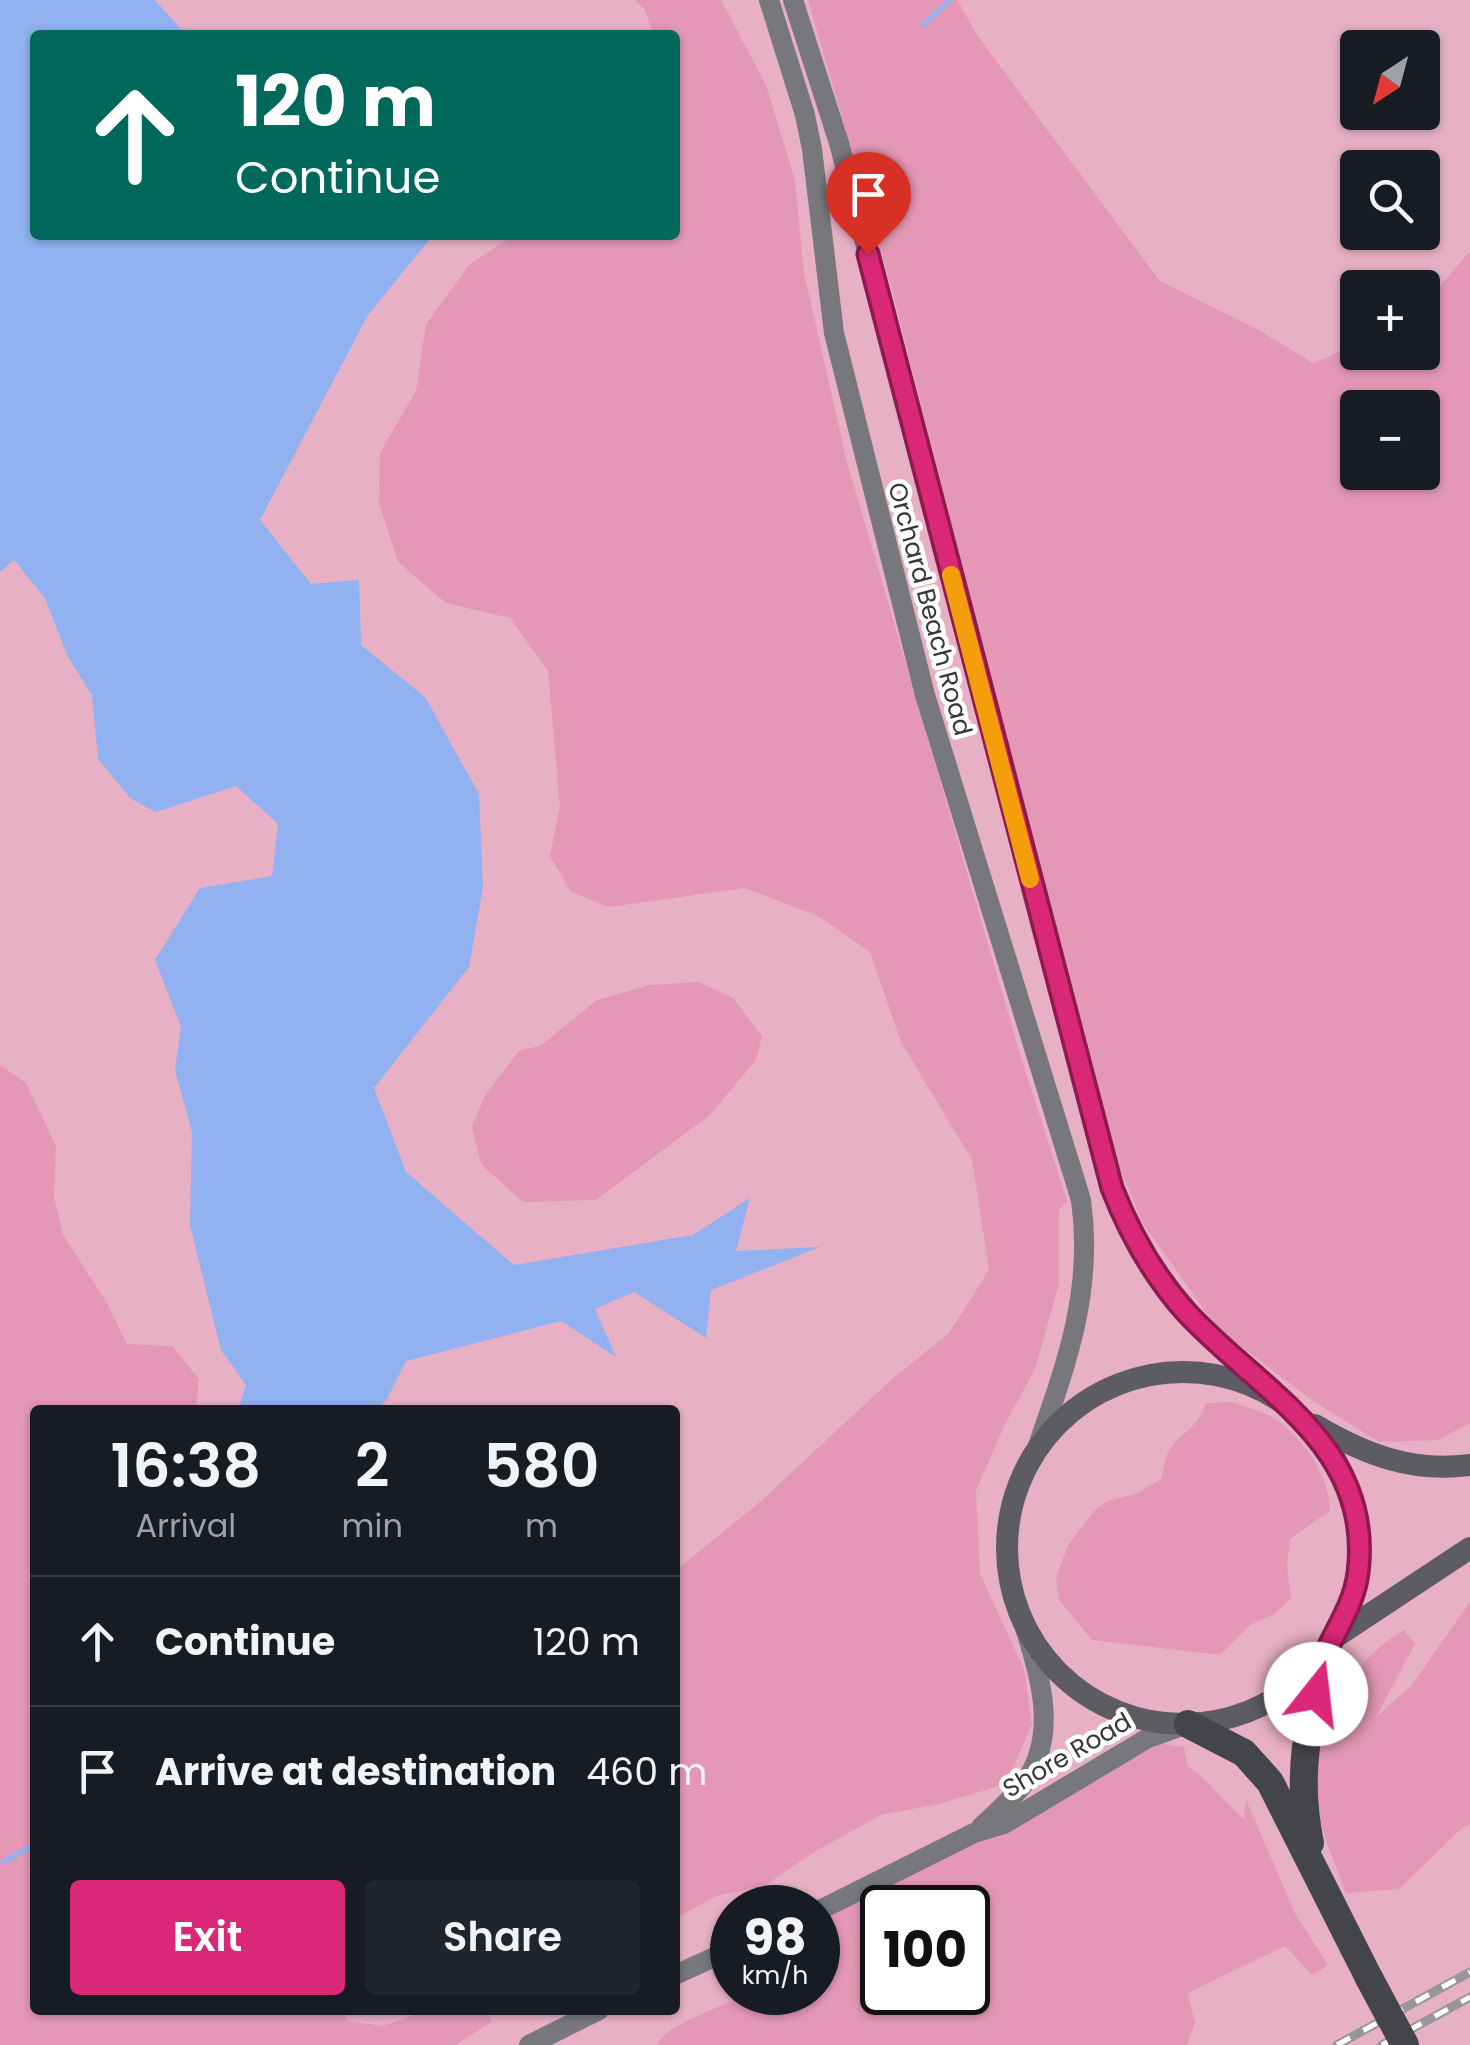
<!DOCTYPE html>
<html lang="en">
<head>
<meta charset="utf-8">
<style>
  :root { --surface:#171b24; --page:#20242c; --text:#f1f3f6; --muted:#9ea1a6; --line:#363941; --accent:#db2777 }
  body { margin:0; font-family:Poppins,sans-serif; background:var(--page); color:var(--text); height:100vh; display:flex; flex-direction:column; font-size:38px; white-space:nowrap }
  * { box-sizing:border-box; margin:0 }
  p { font-size:32px; color:var(--muted) }
  .icon { flex:none; width:55px; height:55px; fill:none; stroke:currentColor; stroke-width:2; stroke-linecap:round; stroke-linejoin:round }
  .map { position:relative; flex:1; overflow:hidden }
  .details { position:absolute; left:30px; top:1405px; width:650px; height:610px; display:flex; flex-direction:column; background:var(--surface); border-radius:10px; box-shadow:0 2px 8px #0004 }
  .details>* { flex:none }
  .banner { position:absolute; left:30px; top:30px; width:650px; height:210px; border-radius:10px; box-shadow:0 2px 8px #0004; background:#00695c; color:#fff; overflow:hidden }
  .needle { width:65px; rotate:216deg }
  .controls { position:absolute; left:1340px; top:30px; display:grid; gap:20px }
  .controls a { display:grid; place-items:center; width:100px; height:100px; border-radius:10px; background:var(--surface); box-shadow:0 2px 8px #0004; font-size:50px }
  .speed { position:absolute; left:710px; top:1885px; display:flex; gap:20px; font-size:50px; font-weight:700; text-align:center }
  .speed>* { display:grid; place-content:center; width:130px; height:130px; border-radius:50%; background:var(--surface); box-shadow:0 2px 8px #0004; line-height:1 }
  .speed small { font-size:25px; font-weight:400 }
  .speed .limit { border:5px solid #111; border-radius:15px; background:#fff; color:#111 }
  .pin { position:absolute; display:grid; place-items:center; width:85px; height:85px; color:#fff; margin:-102px -42px; border-radius:50% 50% 50% 0; rotate:-45deg; box-shadow:0 0 10px #0007 }
  .pin .icon { rotate:45deg }
  .me { position:absolute; width:110px; margin:-55px; rotate:16deg; stroke-linejoin:round; filter:drop-shadow(0 0 8px #0008) }
  .turn { display:flex; align-items:center; gap:35px; height:210px; padding:0 40px; font-size:45px }
  .turn .icon { width:130px; height:130px; stroke-width:2.5 }
  .turn b { display:block; font-size:70px; line-height:85px }
  .eta { display:flex; justify-content:space-evenly; align-items:center; height:170px; text-align:center }
  .eta b { font-size:60px; font-weight:600; line-height:70px }
  .primary-button { display:flex; gap:20px; margin-top:auto; padding:20px 40px }
  .primary-button a { flex:1; height:115px; border-radius:10px; background:var(--accent); color:#fff; font-size:40px; font-weight:600; line-height:115px; text-align:center }
  .primary-button a+a { background:var(--page); color:var(--text) }
  ul { padding:0; list-style:none }
  li { display:flex; align-items:center; gap:30px; height:130px; padding:0 40px; border-top:2px solid var(--line) }
  li div { flex:1 }
  li b { display:block; font-size:38px }
  li em { font-style:normal }
  .map>svg:first-child { display:block }
  .green { fill:#e8b0c5; fill-rule:evenodd }
  .forest { fill:#e498b6; fill-rule:evenodd }
  .water { fill:#91b1f0 }
  .lines { fill:none; stroke-linecap:round; stroke-linejoin:round }
  .stream { stroke:#91b1f0; stroke-width:5 }
  .secondary { stroke:#77777c; stroke-width:20 }
  .primary { stroke:#5c5c62; stroke-width:22 }
  .highway { stroke:#44444b; stroke-width:28 }
  .rail-casing { stroke:#98959b; stroke-width:9 }
  .rail { stroke:#fefefe; stroke-width:5; stroke-dasharray:15; stroke-linecap:butt }
  .highway-bridge { stroke:#44444b; stroke-width:28 }
  .route-casing { stroke:#8e194d; stroke-width:25 }
  .route { stroke:#db2777; stroke-width:18 }
  .slow { stroke:#f59e0b; stroke-width:18 }
  .labels { text-anchor:middle; dominant-baseline:central; stroke-width:9; stroke-linejoin:round; paint-order:stroke }
  .street-label { font-size:25px; fill:#373639; stroke:#fefefe }
</style>
</head>
<body>
<div class="map">
<svg width="1470" height="2045" viewBox="0 0 1470 2045">
  <rect width="100%" height="100%" fill="#f3eff7"/>
  <!-- green -->
  <path class="green" d="M0 0H1470V2045H0V239L37 235H675V35H39ZM1358 48H1422V112H1358ZM1358 168H1422V232H1358ZM1358 288H1422V352H1358ZM1358 408H1422V472H1358ZM35 1410H675V2010H35ZM732 1908H818V1992H732ZM882 1908H968V1992H882Z"/>
  <!-- forest -->
  <g class="forest">
    <path d="M635 0H721L766 85 795 180 804 273 847 462 1021 1057 1067 1201 1059 1210V1284L1035 1369 1004 1426 976 1491 980 1574 1024 1669 1032 1724 1006 1784 939 1804 881 1815 816 1851 764 1886 716 1896 675 1919V1571L761 1501 892 1379 949 1333 989 1270 972 1160 901 1042 870 952 818 916 745 888 609 907 571 892 550 856 560 806 548 671 510 618 446 603 398 562 379 503 380 453 416 391 426 324 470 264 514 235H675V35H653L645 10Z"/>
    <path d="M808 0H957L979 38 1160 281 1259 330 1313 363 1357 344 1358 352H1422L1423 306 1470 251V1423L1438 1440 1379 1442 1313 1401 1217 1328 1142 1222 1114 1153 1085 1051 893 294ZM1358 408H1422V472H1358Z"/>
    <path d="M699 982 733 998 762 1036 756 1060 710 1115 596 1200 523 1202 481 1164 472 1127 485 1095 520 1050 540 1046 597 1000 650 985Z"/>
    <path d="M0 1065 26 1083 56 1146 54 1197 63 1235 107 1303 127 1344 172 1346 199 1379 196 1408 193 1410H35V2010H343L347 2021 383 2026 417 2014 413 2010H484L492 2021 456 2045H0Z"/>
    <path d="M1232 1402C1247 1408 1266 1412 1278 1421 1305 1441 1330 1477 1330 1511L1290 1539 1287 1565 1291 1598 1275 1614 1250 1625 1220 1655 1092 1640 1059 1600 1056 1578 1068 1545 1094 1511 1107 1501 1138 1493 1161 1479C1163 1472 1164 1462 1167 1455 1177 1432 1196 1433 1206 1403Z"/>
    <path d="M1470 1602V1824L1462 1828 1399 1889 1346 1893C1329 1846 1302 1794 1318 1744 1321 1732 1333 1722 1337 1711 1354 1670 1367 1653 1404 1630L1415 1644 1376 1717 1411 1686Z"/>
    <path d="M1158 1743 1184 1747 1188 1766C1210 1782 1224 1802 1244 1819L1246 1800 1295 1913 1328 1965 1312 1975 1285 1946 1188 1993 1195 2024 1187 2045H657C666 2025 713 2010 734 2000L711 1973 732 1963V1992H818V1922L1031 1816ZM882 1908H968V1992H882Z"/>
  </g>
  <!-- water -->
  <path class="water" d="M0 0H155L186 35H35V235H433L368 315 260 520 311 584 359 580 361 645 425 697 479 794 483 887 469 967 374 1088 406 1172 514 1265 693 1235 750 1198 736 1251 820 1247 711 1290 706 1338 634 1292 595 1309 616 1357 561 1321 406 1361 387 1399 377 1410H238L246 1385 221 1350 190 1225 192 1132 175 1070 181 1027 155 960 200 888 272 876 278 824 236 786 156 812 130 798 98 759 92 696 67 655 45 598 14 560 0 572Z"/>
  <g class="lines">
    <!-- stream -->
    <g class="stream">
      <path d="M923 25 950 0"/>
      <path d="M3 1862 35 1844"/>
    </g>
    <!-- secondary -->
    <g class="secondary">
      <path d="M769 0 805 115 812 149 834 333 925 695 1081 1200C1094 1293 1065 1368 1035 1454"/>
      <path d="M793 0 839 143 1112 1188C1151 1284 1208 1333 1281 1403"/>
      <path d="M981 1827C995 1813 1013 1799 1025 1782 1061 1730 1037 1669 1021 1614"/>
      <path d="M818 1911 974 1833 1004 1824 1148 1738 1188 1724"/>
      <path d="M675 1975 732 1949"/>
      <path d="M529 2045 599 2010"/>
    </g>
    <!-- primary -->
    <g class="primary">
      <circle cx="1183" cy="1548" r="176"/>
      <path d="M1315 1425C1364 1454 1412 1473 1470 1465"/>
      <path d="M1337 1636 1470 1548"/>
    </g>
    <!-- highway -->
    <g class="highway">
      <path d="M1188 1724 1244 1753 1270 1782 1369 1978"/>
      <path d="M1310 1843C1295 1771 1309 1720 1327 1651"/>
    </g>
    <!-- rail casing -->
    <g class="rail-casing">
      <g id="rail">
        <path d="M1337 2045 1470 1972"/>
        <path d="M1382 2045 1470 1997"/>
      </g>
    </g>
    <!-- rail -->
    <use href="#rail" class="rail"/>
    <!-- highway-bridge -->
    <path class="highway-bridge" d="M1369 1978 1405 2045"/>
  </g>
  <g class="lines">
    <!-- route casing -->
    <g class="route-casing">
      <path id="route" d="M868 254 1112 1188C1130 1234 1153 1275 1186 1312 1260 1392 1374 1445 1358 1573 1354 1603 1339 1624 1327 1650 1321 1663 1319 1680 1316 1694"/>
    </g>
    <!-- route -->
    <use href="#route" class="route"/>
    <!-- slow -->
    <path class="slow" d="M951 575 1030 879"/>
  </g>
  <g class="labels">
    <!-- street labels -->
    <g class="street-label">
      <text transform="translate(930 609) rotate(75)">Orchard Beach Road</text>
      <text transform="translate(1067 1755) rotate(-30)">Shore Road</text>
    </g>
  </g>
</svg>
<div class="controls">
<a><svg class="needle" viewBox="-14 -14 28 28"><path d="M0-13l5 13h-10z" fill="#e53935"/><path d="M0 13l5-13h-10z" fill="#9ea1a6"/></svg></a>
<a><svg class="icon" aria-label="search" viewBox="0 0 24 24"><circle cx="10" cy="10" r="6"/><path d="M15 15l6 6"/></svg></a>
<a>+</a>
<a>−</a>
</div>
<div class="speed"><div>98<small>km/h</small></div><div class="limit">100</div></div>
<div class="pin" style="left:868px;top:254px;background:#d93025"><svg class="icon" aria-label="arrive" viewBox="0 0 24 24"><path d="M6 21V4h12l-3 4 3 4H6"/></svg></div>
<svg class="me" style="left:1316px;top:1694px" viewBox="-20 -20 40 40"><circle r="19" fill="#fff"/><path d="M0-13L10 11 0 6-10 11z" fill="#db2777"/></svg>
<div class="banner">
<div class="turn"><svg class="icon" aria-label="ahead" viewBox="0 0 24 24"><path d="M12 20V5M6 11l6-6 6 6"/></svg><div><b>120 m</b>Continue</div></div>
</div>
<section class="details">
<div class="eta">
<div><b>16:38</b><p>Arrival</p></div>
<div><b>2</b><p>min</p></div>
<div><b>580</b><p>m</p></div>
</div>
<ul>
<li><svg class="icon" aria-label="ahead" viewBox="0 0 24 24"><path d="M12 20V5M6 11l6-6 6 6"/></svg><div><b>Continue</b></div><em>120 m</em></li>
<li><svg class="icon" aria-label="arrive" viewBox="0 0 24 24"><path d="M6 21V4h12l-3 4 3 4H6"/></svg><div><b>Arrive at destination</b></div><em>460 m</em></li>
</ul>
<div class="primary-button"><a>Exit</a><a>Share</a></div>
</section>
</div>
</body>
</html>
